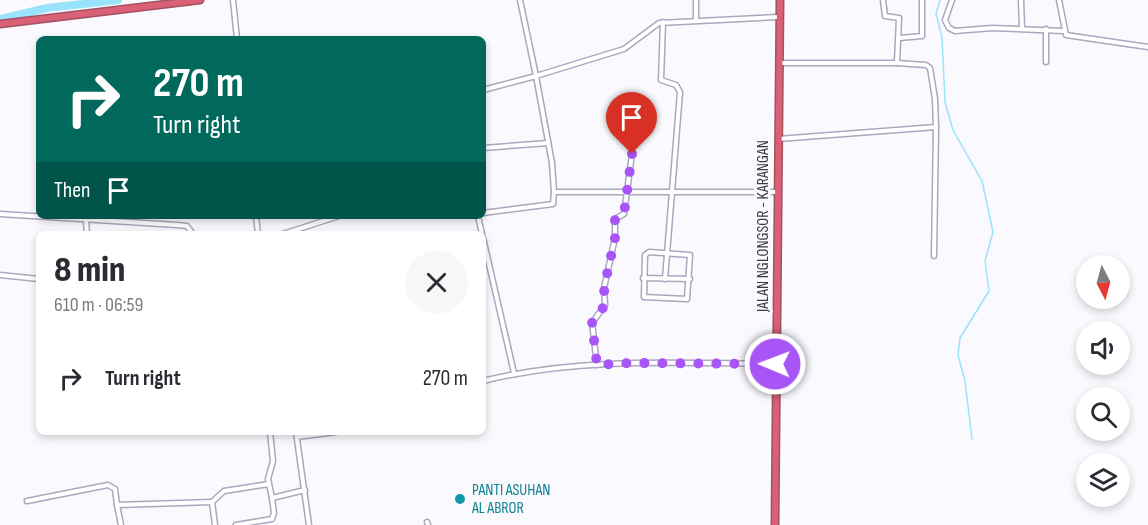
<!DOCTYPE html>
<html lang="en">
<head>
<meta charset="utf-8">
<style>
  :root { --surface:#fff; --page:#f7f7f7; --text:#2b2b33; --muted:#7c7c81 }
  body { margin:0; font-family:"Sofia Sans Condensed",sans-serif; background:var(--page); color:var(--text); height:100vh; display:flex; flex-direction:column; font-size:22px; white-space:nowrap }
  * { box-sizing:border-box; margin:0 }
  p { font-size:20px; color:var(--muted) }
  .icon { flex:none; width:33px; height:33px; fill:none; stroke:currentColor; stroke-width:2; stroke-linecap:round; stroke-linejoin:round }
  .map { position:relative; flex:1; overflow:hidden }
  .details { position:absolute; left:36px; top:231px; width:450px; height:204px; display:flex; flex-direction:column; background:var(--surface); border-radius:9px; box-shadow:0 3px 9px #0003 }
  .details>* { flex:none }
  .top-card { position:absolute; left:36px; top:36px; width:450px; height:183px; border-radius:9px; box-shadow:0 3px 9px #0003; background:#00695c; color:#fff; overflow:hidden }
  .needle { width:39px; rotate:174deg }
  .buttons { position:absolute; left:1076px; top:255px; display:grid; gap:12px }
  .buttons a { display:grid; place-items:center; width:54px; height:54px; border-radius:50%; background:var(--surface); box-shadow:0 3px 9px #0003; font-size:30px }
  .pin { position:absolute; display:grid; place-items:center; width:51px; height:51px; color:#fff; margin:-62px -26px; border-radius:50% 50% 50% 0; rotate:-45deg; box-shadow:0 0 6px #0007 }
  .pin .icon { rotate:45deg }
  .me { position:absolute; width:66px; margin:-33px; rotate:271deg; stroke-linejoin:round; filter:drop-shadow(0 0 4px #0008) }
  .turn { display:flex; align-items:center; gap:21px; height:126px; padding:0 18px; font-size:27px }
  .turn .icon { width:78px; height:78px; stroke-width:2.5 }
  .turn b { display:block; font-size:42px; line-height:51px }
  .then { display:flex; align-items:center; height:57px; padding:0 18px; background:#0003; gap:12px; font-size:22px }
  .round { display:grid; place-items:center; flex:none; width:63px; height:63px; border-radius:32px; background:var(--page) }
  .headline { display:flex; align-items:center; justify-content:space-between; height:102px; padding:0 18px }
  h1 { font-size:36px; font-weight:800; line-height:45px }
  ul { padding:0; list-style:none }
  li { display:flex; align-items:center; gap:18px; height:90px; padding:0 18px }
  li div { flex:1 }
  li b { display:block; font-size:22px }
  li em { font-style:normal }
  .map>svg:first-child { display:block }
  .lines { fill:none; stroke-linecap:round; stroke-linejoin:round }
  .stream { stroke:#99e3fb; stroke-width:1.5 }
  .river { stroke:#99e3fb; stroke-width:8 }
  .street-casing { stroke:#aca7be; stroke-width:7 }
  .highway-casing { stroke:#a15263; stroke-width:9 }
  .street { stroke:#fff; stroke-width:4 }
  .highway { stroke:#d96075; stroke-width:6 }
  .route { stroke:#a855f7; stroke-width:10; stroke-dasharray:0 18 }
  .culture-dot { fill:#0f9aa8; stroke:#faf9fe; stroke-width:2 }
  .labels { text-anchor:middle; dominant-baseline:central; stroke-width:6; stroke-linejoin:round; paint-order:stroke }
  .street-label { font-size:16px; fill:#3a3842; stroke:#faf9fe }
  .culture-label { font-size:16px; fill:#0d838f; stroke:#faf9fe; text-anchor:start }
</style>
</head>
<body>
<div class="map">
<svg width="1148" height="525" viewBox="0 0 1148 525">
  <rect width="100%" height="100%" fill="#faf9fe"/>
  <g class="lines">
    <!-- stream -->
    <path class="stream" d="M940 0 936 14 942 37 945 102 953 130 982 181 993 232 985 261 989 291 960 338 958 355 965 381 972 439"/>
    <!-- river -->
    <path class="river" d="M0 19 47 8 118 0"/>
    <!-- street casing -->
    <g class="street-casing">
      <g id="street">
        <path d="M233 0 237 39"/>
        <path d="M696 0V20"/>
        <path d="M952 0 945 20 949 28 955 31 992 28 1063 31"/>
        <path d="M1021 0 1022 28"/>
        <path d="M1059 0 1066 35 1148 47"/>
        <path d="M663 22 661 80 676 85 680 92 665 279"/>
        <path d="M899 38 922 36V0"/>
        <path d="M1046 62V29"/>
        <path d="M779 63H897L899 18 885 16 883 0"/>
        <path d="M897 63 926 65 930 68 935 99 936 127"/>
        <path d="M483 90 536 76 520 0"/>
        <path d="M778 139 936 127 934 256"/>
        <path d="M483 148 548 143"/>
        <path d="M777 192H554L552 163 536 76 624 49 659 23 779 17"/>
        <path d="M483 213 553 204 554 192"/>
        <path d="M0 214 177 225 187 226 193 234"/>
        <path d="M256 216 258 234"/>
        <path d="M478 216 482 234"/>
        <path d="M86 220 87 234"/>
        <path d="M283 234 339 216"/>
        <path d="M483 238 514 373"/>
        <path d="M649 252 690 255 687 299 644 297 645 255Z"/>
        <path d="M0 275 39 279"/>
        <path d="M643 278 690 279"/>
        <path d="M597 365 592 323 605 305 604 288 615 238V219L624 214 632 154"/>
        <path d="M483 381C578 357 678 363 775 364"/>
        <path d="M270 432 273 461 268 479 272 498"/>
        <path d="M296 432 309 525"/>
        <path d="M297 437 336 432"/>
        <path d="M27 501 108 485 115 489 117 505"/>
        <path d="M212 502 224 491 269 484"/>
        <path d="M427 522 428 525"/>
        <path d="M121 525 117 505 212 502 215 525"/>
        <path d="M236 525 272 519 274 513 272 498 305 490"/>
      </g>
    </g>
    <!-- highway casing -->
    <g class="highway-casing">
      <g id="highway">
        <path d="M0 24 200 0"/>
        <path d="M775 525 780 0"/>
      </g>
    </g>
    <!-- street -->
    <use href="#street" class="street"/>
    <!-- highway -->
    <use href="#highway" class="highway"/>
  </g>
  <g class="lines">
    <!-- route -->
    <path class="route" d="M632 154 624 214 615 219V238L604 288 605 305 592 323 597 365 630 363 775 364"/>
  </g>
  <!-- markers -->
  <circle class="culture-dot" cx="460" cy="499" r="6"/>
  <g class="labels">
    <!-- street labels -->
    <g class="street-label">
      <text transform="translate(763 226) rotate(-90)">JALAN NGLONGSOR - KARANGAN</text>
    </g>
    <!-- culture labels -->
    <g class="culture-label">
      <text x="472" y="490">PANTI ASUHAN<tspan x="472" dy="18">AL ABROR</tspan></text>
    </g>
  </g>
</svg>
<div class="buttons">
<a><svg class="needle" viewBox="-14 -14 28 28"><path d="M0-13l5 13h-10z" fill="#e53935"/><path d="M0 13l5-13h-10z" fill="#7c7c81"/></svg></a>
<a><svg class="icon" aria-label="sound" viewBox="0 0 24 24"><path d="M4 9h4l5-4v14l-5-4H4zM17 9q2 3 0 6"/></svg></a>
<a><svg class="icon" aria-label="search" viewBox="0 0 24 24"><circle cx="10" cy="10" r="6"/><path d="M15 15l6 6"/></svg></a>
<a><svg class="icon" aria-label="layers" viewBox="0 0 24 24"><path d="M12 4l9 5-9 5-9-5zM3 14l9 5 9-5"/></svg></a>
</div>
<div class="pin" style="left:632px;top:154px;background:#d93025"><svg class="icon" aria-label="arrive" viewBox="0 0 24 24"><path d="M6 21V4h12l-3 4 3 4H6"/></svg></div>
<svg class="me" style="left:775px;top:364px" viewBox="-20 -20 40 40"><circle r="17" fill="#a855f7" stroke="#fff" stroke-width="3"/><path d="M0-11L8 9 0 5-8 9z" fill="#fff"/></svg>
<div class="top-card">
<div class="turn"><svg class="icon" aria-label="right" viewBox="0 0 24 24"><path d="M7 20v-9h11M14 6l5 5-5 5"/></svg><div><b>270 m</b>Turn right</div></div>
<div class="then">Then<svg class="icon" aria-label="arrive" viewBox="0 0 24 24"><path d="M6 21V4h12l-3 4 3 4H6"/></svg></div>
</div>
<section class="details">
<div class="headline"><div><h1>8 min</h1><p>610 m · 06:59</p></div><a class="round"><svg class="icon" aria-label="close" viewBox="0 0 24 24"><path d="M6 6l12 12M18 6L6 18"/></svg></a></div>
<ul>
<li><svg class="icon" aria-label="right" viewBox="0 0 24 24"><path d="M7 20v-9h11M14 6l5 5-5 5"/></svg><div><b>Turn right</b></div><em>270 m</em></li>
</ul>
</section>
</div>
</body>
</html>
